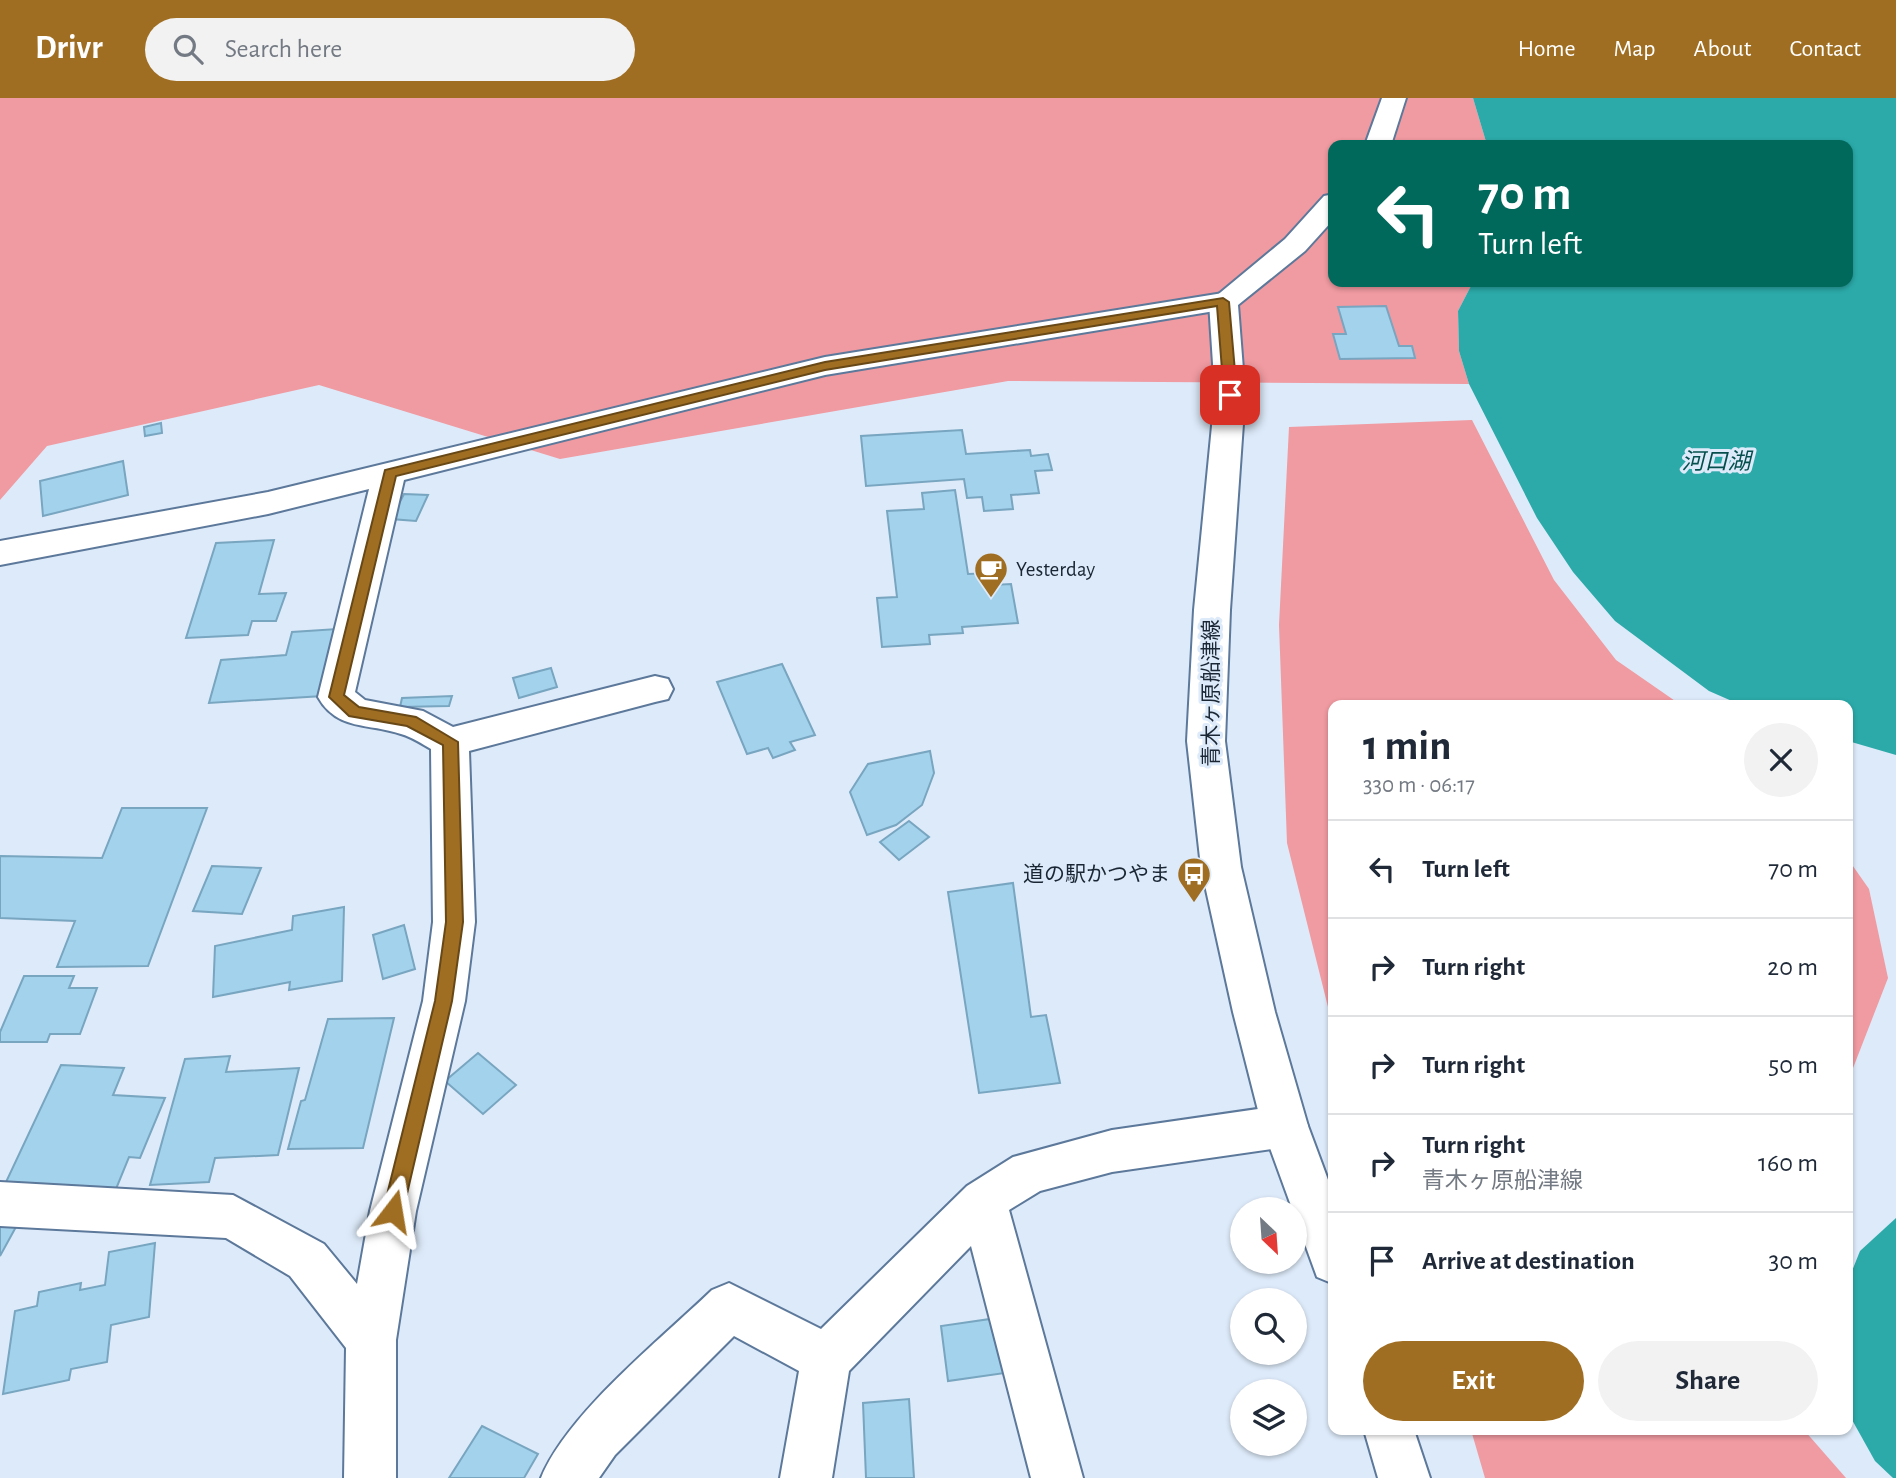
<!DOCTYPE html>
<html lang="en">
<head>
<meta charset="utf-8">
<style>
  :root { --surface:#fff; --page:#f2f2f3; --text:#1f2937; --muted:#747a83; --line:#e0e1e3; --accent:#9f6e22 }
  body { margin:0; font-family:"Alegreya Sans","Noto Sans JP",sans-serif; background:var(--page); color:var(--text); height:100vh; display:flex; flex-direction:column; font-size:26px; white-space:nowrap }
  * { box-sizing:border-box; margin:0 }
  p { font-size:23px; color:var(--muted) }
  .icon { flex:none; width:38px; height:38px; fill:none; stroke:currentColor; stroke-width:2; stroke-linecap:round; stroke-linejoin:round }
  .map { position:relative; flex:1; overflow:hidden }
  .sheet { position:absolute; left:1328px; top:602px; width:525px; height:735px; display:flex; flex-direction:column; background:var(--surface); border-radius:14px; box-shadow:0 2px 5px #0004 }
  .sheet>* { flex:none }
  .guide { position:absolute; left:1328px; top:42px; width:525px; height:147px; border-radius:14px; box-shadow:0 2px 5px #0004; background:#00695c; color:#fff; overflow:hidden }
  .needle { width:46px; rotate:155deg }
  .tools { position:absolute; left:1230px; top:1099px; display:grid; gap:14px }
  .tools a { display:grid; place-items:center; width:77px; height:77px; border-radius:50%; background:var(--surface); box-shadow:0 2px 5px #0004; font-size:35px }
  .pin { position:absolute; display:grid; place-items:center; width:60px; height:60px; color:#fff; margin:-30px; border-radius:14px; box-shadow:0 4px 10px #0006 }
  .me { position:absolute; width:77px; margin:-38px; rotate:14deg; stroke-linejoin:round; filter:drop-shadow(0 0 5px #0008) }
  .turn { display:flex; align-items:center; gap:24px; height:147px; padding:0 35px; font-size:32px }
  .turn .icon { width:91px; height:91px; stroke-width:2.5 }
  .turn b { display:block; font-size:49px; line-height:60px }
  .round { display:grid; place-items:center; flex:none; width:74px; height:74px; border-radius:37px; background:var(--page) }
  .overview { display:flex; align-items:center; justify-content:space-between; height:119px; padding:0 35px }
  h1 { font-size:42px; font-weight:600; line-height:52px }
  .button { display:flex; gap:14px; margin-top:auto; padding:14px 35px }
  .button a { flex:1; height:80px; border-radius:42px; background:var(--accent); color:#fff; font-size:28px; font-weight:600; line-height:80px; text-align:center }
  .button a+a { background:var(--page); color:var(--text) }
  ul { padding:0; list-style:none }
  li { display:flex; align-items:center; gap:21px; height:98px; padding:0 35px; border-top:2px solid var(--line) }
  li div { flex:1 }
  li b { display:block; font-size:26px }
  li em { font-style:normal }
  header { display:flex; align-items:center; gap:42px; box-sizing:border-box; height:98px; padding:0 35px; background:var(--accent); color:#fff }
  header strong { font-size:33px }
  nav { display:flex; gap:38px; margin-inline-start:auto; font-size:24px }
  .search { width:490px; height:63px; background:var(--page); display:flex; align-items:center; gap:18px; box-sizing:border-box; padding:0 24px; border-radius:38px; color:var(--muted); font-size:26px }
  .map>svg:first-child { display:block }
  .green { fill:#f09aa1 }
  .water { fill:#2baaa9 }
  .building { fill:#a3d2ed; stroke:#78a5c0; stroke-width:2 }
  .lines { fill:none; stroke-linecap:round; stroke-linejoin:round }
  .minor-casing { stroke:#5c789a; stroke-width:4 }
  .major-casing { stroke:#5c789a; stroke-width:4 }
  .minor { fill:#fff; fill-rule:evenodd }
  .major { fill:#fff; fill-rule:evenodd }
  .route { fill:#9f6e22; stroke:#674816; stroke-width:2 }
  .labels { text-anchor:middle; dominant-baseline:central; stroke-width:6; stroke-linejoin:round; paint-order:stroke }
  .poi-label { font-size:21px; fill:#1a2634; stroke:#ddeaf9; text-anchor:start }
  .street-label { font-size:21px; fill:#1a2634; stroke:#ddeaf9 }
  .water-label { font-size:23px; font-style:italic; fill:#044f4e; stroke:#ddeaf9 }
</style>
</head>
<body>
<header>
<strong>Drivr</strong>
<div class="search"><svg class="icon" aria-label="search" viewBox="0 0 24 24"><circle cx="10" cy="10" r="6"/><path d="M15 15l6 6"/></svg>Search here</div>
<nav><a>Home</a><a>Map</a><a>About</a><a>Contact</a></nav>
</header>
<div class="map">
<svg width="1896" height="1380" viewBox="0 0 1896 1380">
  <rect width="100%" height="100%" fill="#ddeaf9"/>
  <!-- green -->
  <g class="green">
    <path d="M0 0H1473L1487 47H1334V184H1473L1458 213 1459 253 1469 286 1008 283 560 361 319 287 47 348 0 402Z"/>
    <path d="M1472 322 1554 482 1616 562 1681 607H1334L1333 929 1287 745 1279 527 1289 329Z"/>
    <path d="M1848 761 1869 791 1888 880 1848 983Z"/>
    <path d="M1471 1332H1804L1846 1380H1485Z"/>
  </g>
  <!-- water -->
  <g class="water">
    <path d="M1473 0H1896V657L1848 643V607H1741L1709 593 1615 523 1573 474 1537 420 1469 286 1459 253 1458 213 1473 184H1848V47H1487Z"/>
    <path d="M1896 1120V1380H1893L1875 1363 1851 1320 1848 1299V1183L1860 1153Z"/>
  </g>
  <!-- building -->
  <g class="building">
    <path d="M1386 208 1399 248H1412L1415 260 1340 261 1333 236H1346L1338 209Z"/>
    <path d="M161 325 162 335 145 338 144 329Z"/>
    <path d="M962 332 966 356 1030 352 1031 358 1048 356 1052 372 1035 373 1039 395 1011 397 1013 411 984 413 982 399 967 400 964 381 866 388 861 338Z"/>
    <path d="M123 363 128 397 43 418 40 383Z"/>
    <path d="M955 392 968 476 990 475 992 487 1011 486 1018 525 962 529 963 535 929 537 930 546 882 549 877 500 897 499 887 413 924 411 922 395Z"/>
    <path d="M404 396 428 397 416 423 391 421Z"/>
    <path d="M274 442 259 496 286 495 276 523H252L248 537 186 540 216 445Z"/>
    <path d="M337 531 323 598 209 605 221 562 286 557 292 534Z"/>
    <path d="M782 566 815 637 790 644 795 652 773 660 768 650 747 656 717 584Z"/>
    <path d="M551 570 557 589 519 600 513 580Z"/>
    <path d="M452 598 449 608 400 609 402 600Z"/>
    <path d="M930 653 934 675 922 707 896 727 867 737 850 694 868 666Z"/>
    <path d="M122 710H207L148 868 57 869 75 823 0 820V758L102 760Z"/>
    <path d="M909 723 929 739 899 762 880 744Z"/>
    <path d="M212 768 261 770 242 816 193 813Z"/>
    <path d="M1013 785 1031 919 1046 917 1060 985 979 995 948 794Z"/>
    <path d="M344 809 342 883 289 892 290 884 213 899 215 848 292 832 293 818Z"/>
    <path d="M404 827 415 871 383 881 373 837Z"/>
    <path d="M24 878H74L69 890H97L80 936H50L47 944H0V934Z"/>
    <path d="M394 920 363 1050 288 1051 301 1003 305 1002 328 921Z"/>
    <path d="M478 955 516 987 483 1016 445 983Z"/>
    <path d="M230 958 226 974 299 970 278 1057 215 1060 209 1084 150 1087 185 961Z"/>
    <path d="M61 967 124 970 113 997 165 1000 140 1060 129 1059 116 1091 6 1084Z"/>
    <path d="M0 1125 17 1127 0 1158Z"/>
    <path d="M155 1145 149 1219 111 1227 107 1264 71 1271 69 1282 3 1296 15 1213 37 1208 39 1194 81 1185 80 1192 105 1187 109 1154Z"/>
    <path d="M997 1220 1005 1275 948 1283 941 1228Z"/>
    <path d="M909 1301 914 1380H866L863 1305Z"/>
    <path d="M482 1328 538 1356 524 1380H449Z"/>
  </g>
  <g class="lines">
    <!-- minor casing -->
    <g class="minor-casing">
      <g id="minor">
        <path d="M1223 195 1233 198 1237 204 1233 210 825 277 404 382 355 594 365 602 423 613 453 629 655 578 668 581 673 591 668 601 655 604 469 653 475 824 465 903 416 1113 396 1242V1380H344L346 1250 290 1178 226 1140 0 1128V1084L233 1097 324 1146 357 1186 370 1113 423 903 433 824 431 651C422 646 412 639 401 636 369 625 337 633 318 599L369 391 268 416 0 467V443L268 394 825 259Z"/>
        <path d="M1285 1007 1301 1013 1308 1028 1301 1043 1285 1049 1112 1074 1040 1093 1009 1112 1083 1380H1031L971 1148 849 1273 832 1380H780L799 1273 734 1238 615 1357 599 1380H541C567 1316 660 1242 712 1192L729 1185 821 1231 967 1088 1013 1059 1112 1032Z"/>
      </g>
    </g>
    <!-- major casing -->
    <g class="major-casing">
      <g id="major">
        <path d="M1382 0H1406L1391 47H1365Z"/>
        <path d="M1334 96V121L1305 153 1238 207 1245 297 1230 512 1225 643 1241 769 1275 914 1308 1028 1334 1098V1186L1317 1179 1262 1028 1233 914 1201 769 1187 643 1194 512 1215 297 1209 204 1285 141 1324 98Z"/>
        <path d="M1364 1332H1414L1430 1380H1378Z"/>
      </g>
    </g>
    <!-- minor -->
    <use href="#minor" class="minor"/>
    <!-- major -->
    <use href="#major" class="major"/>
  </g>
  <!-- route -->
  <path class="route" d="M1223 200 1229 204 1237 297 1230 301 1224 297 1217 208 825 272 396 378 344 597 359 609 416 619 458 644 463 824 452 903 403 1113 400 1119 393 1122 386 1119 383 1113 435 903 446 824 443 647 407 628 349 618 329 599 385 372 825 264Z"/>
  <!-- icons -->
  <defs>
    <g id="cafe-pin" transform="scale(1.75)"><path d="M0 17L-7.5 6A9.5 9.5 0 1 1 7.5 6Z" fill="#9f6e22" stroke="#ddeaf9"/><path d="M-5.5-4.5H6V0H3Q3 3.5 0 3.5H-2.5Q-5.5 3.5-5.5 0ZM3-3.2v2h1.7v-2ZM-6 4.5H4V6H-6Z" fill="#fff"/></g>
    <g id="bus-pin" transform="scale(1.75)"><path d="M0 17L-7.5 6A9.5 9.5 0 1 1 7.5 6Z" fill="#9f6e22" stroke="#ddeaf9"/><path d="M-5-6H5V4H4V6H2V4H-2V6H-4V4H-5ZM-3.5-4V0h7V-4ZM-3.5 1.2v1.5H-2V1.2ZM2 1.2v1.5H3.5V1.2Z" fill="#fff"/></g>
  </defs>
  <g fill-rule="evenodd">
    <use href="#cafe-pin" x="991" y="471"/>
    <use href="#bus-pin" x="1194" y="776"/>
  </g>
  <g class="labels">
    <!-- poi labels -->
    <g class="poi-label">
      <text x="1016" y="471">Yesterday</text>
      <text x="1170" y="776" text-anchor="end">道の駅かつやま</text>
    </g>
    <!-- street labels -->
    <g class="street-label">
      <text transform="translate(1211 595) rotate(-90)">青木ヶ原船津線</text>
    </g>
    <!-- water labels -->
    <g class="water-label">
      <text x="1716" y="364">河口湖</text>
    </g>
  </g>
</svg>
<div class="tools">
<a><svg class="needle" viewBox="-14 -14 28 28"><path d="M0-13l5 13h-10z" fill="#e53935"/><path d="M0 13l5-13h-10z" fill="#747a83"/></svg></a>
<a><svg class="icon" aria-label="search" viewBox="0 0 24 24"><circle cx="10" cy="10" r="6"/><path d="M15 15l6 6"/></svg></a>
<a><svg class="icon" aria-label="layers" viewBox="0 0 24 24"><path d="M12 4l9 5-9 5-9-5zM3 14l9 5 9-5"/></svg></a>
</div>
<div class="pin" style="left:1230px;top:297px;background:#d93025"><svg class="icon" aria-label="arrive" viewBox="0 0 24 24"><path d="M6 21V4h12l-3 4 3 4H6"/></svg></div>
<svg class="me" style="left:393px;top:1113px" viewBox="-20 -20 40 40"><path d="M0-17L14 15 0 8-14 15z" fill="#9f6e22" stroke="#fff" stroke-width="4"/></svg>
<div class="guide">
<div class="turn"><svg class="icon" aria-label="left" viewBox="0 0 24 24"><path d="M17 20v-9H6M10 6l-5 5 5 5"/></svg><div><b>70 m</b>Turn left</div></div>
</div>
<section class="sheet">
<div class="overview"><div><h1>1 min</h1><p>330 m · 06:17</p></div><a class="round"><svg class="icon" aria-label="close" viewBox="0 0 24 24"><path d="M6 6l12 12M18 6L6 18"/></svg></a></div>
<ul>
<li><svg class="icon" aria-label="left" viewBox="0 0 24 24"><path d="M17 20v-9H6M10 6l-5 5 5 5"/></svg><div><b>Turn left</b></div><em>70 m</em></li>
<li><svg class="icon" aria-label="right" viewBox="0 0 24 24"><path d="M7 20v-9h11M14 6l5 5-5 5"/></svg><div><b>Turn right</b></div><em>20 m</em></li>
<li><svg class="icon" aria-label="right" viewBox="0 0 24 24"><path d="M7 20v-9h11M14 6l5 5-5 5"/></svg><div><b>Turn right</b></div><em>50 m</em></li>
<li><svg class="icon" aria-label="right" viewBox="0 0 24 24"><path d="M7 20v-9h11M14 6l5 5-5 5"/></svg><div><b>Turn right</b><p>青木ヶ原船津線</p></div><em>160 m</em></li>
<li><svg class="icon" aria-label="arrive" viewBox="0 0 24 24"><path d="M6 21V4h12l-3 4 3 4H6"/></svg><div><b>Arrive at destination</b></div><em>30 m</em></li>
</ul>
<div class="button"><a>Exit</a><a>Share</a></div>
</section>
</div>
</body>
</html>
